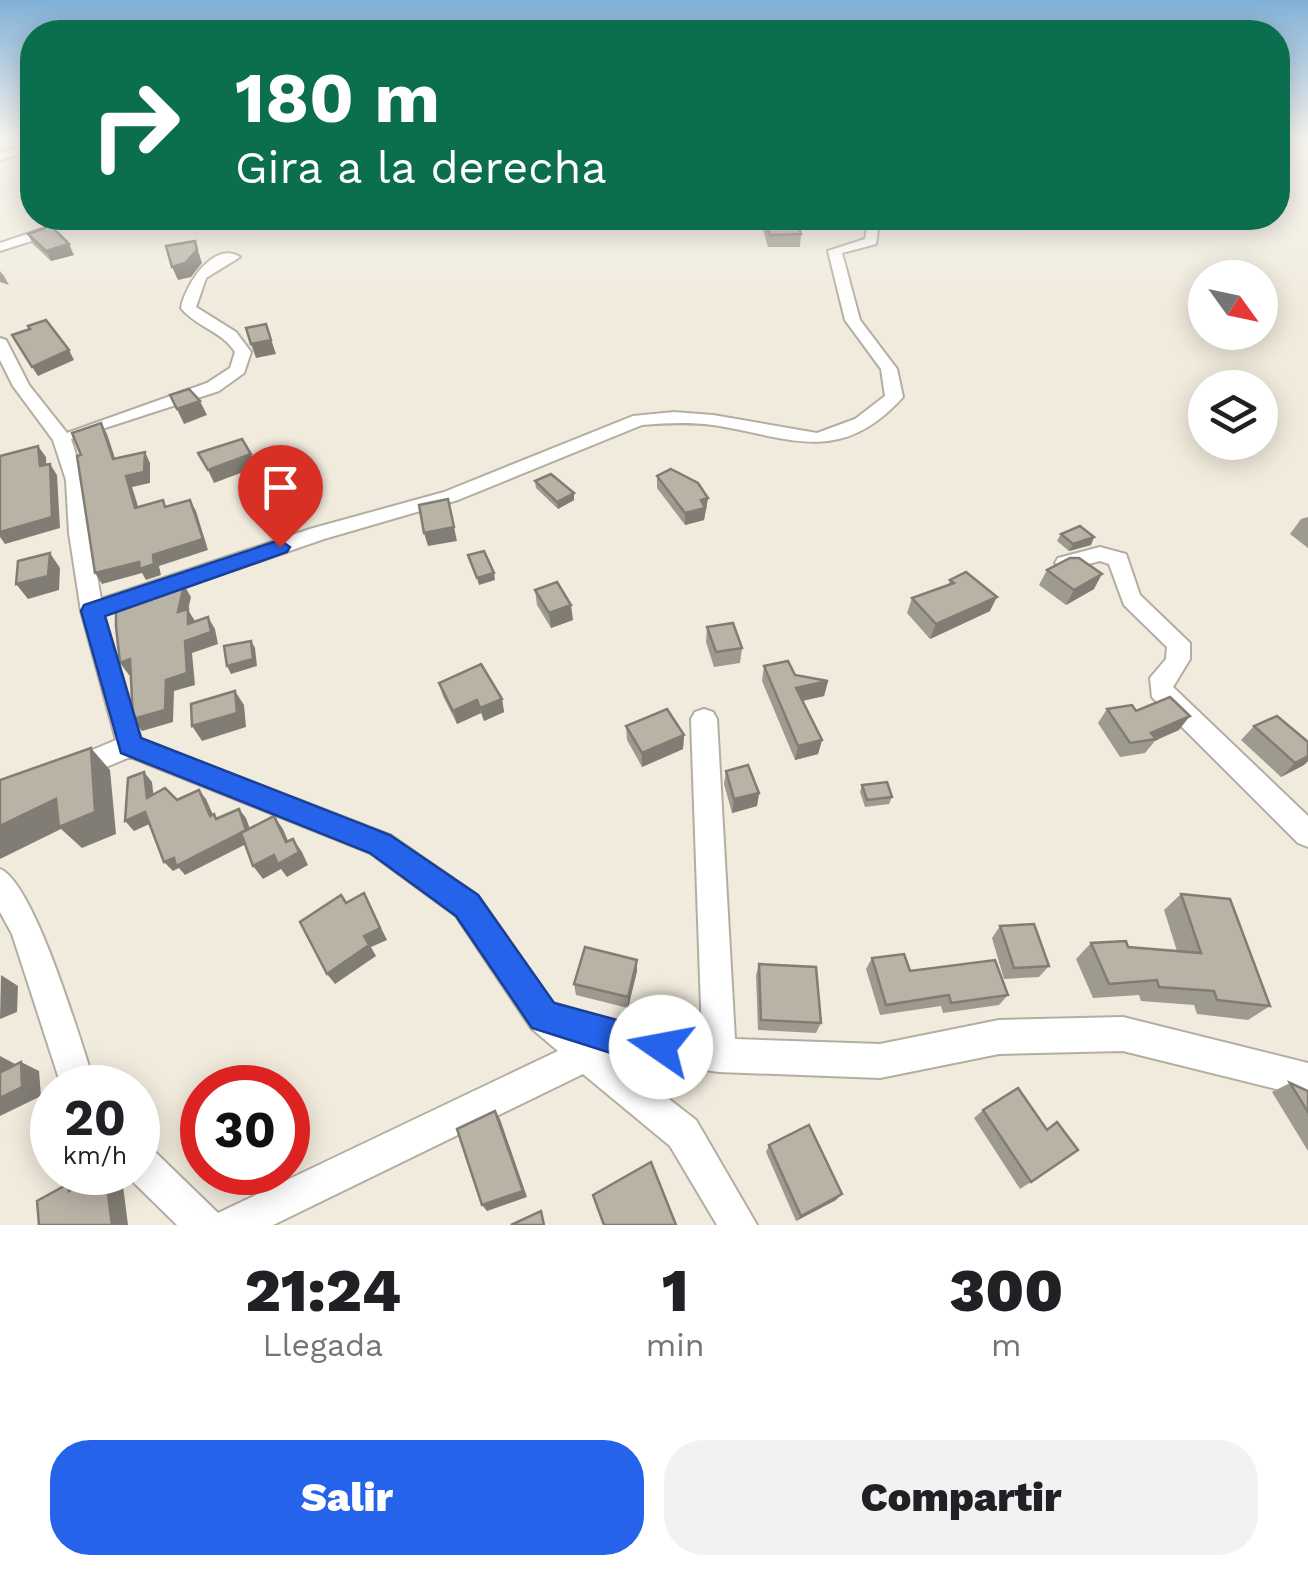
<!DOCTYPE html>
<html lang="es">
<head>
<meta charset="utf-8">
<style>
  :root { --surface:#fff; --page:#f2f2f2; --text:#202124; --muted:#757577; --accent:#2563eb }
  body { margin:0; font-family:"Work Sans",sans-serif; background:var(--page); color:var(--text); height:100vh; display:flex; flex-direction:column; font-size:38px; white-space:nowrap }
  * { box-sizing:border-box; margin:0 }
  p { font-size:32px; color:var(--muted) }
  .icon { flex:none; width:55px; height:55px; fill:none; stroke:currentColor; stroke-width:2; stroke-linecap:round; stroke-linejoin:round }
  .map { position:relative; height:1225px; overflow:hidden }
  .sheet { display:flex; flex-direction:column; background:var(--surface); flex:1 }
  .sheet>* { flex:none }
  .banner { position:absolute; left:20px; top:20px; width:1270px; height:210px; border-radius:40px; box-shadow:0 5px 25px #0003; background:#0b6e4f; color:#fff; overflow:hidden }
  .needle { width:65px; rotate:123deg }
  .tools { position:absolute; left:1188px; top:260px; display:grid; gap:20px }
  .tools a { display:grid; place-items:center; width:90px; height:90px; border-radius:50%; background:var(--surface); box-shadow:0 5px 25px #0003; font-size:50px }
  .speed { position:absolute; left:30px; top:1065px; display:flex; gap:20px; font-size:50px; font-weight:700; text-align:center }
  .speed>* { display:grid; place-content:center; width:130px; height:130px; border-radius:50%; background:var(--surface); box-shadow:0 5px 25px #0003; line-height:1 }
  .speed small { font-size:25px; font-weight:400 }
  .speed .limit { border:15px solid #d22; background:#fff; color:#111 }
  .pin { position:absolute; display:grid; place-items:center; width:85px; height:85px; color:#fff; margin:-102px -42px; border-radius:50% 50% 50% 0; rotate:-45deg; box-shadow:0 0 10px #0007 }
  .pin .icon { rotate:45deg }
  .me { position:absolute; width:110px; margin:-55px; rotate:282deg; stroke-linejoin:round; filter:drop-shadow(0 0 8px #0008) }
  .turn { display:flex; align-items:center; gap:35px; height:210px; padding:0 50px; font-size:45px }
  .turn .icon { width:130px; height:130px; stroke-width:2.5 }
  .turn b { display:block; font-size:70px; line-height:85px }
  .eta { display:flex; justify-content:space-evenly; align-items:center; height:170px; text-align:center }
  .eta b { font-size:60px; font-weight:800; line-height:70px }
  .action { display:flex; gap:20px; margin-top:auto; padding:20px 50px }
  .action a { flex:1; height:115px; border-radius:40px; background:var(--accent); color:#fff; font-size:40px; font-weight:800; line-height:115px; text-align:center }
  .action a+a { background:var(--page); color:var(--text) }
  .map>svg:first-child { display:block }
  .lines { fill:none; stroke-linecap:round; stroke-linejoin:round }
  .minor-casing { stroke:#b3aea1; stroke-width:4 }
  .minor { fill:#fff; fill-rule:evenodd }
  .wall { fill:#9f9a8f }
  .shaded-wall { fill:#827d74 }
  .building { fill:#b9b3a6; stroke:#827d74; stroke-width:2.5 }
  .route { fill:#2563eb; stroke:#184099; stroke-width:2.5 }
</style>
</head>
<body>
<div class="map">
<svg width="1308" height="1225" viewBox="0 0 1308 1225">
  <rect width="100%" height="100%" fill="#f1ebdd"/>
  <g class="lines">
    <!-- minor casing -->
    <g class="minor-casing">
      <g id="minor">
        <path d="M32 144V150L0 160V153Z"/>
        <path d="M867 227 878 230 876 244 842 253 860 320 897 369 903 397C840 467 790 437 713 425 689 422 666 423 642 425L458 500 324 539 104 615 141 739 390 835 478 896 553 1003 633 1026 702 1036 691 719 695 712 704 709 713 712 717 719 735 1039 880 1044 999 1020 1123 1017 1308 1063V1097L1123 1051 999 1054 880 1078 719 1072 633 1060 610 1053 696 1120 757 1225H717L670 1146 583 1074 273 1225H177L125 1174 138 1172V1143L151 1148 218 1213 558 1051 531 1028 456 916 370 853 130 757 73 781 64 778 60 770 64 762 116 740 81 611 69 533 66 480 53 440 13 386 0 360V338L6 340 29 385 67 433 207 383 230 368 235 352C222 331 196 327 181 308 185 286 213 240 240 257L206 278 196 307 236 332 251 352 244 373 219 391 71 439C89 491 91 546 101 599L310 529 444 492 633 416 674 412 713 415 817 433 855 419 885 396 881 369 845 320 828 251 865 239Z"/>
        <path d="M42 229 47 230V236L0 251V243Z"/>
        <path d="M1100 547 1126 554 1140 595 1190 643V659L1173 687 1308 816V847L1298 843 1152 697 1150 678 1166 659 1167 647 1124 605 1109 564 1100 561 1066 570 1055 563 1058 558Z"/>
        <path d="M0 869C35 883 82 1046 96 1088H62L12 934 0 912Z"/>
      </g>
    </g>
    <!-- minor -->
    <use href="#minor" class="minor"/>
  </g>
  <!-- wall -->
  <g class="wall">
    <path d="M764 218 801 234 800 247H768L763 230Z"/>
    <path d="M28 234 74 255 51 261 33 244Z"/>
    <path d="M0 271 4 276 9 285 0 282Z"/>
    <path d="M657 476 708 498 704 520 685 525 657 488Z"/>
    <path d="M535 481 574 500 558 509 536 488Z"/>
    <path d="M1308 517V548L1290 534 1301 519Z"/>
    <path d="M1061 534 1094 537 1091 545 1069 551 1057 541Z"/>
    <path d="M1047 570 1094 589 1066 605 1039 585Z"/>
    <path d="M950 580 990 611 930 639 907 613 912 598 948 586Z"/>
    <path d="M535 590 573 620 551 628 537 605Z"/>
    <path d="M707 627 742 648 740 663 714 667 706 642Z"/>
    <path d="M764 666 795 675 828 681 824 696 802 701 822 740 818 754 795 760 762 681Z"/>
    <path d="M439 683 502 699 504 712 484 721 481 713 457 724 443 696Z"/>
    <path d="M1107 709 1136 711 1179 730 1155 741 1145 753 1120 757 1098 723Z"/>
    <path d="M626 726 684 735 683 749 642 767 627 740Z"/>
    <path d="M1254 726 1308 742V761L1304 765 1281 777 1241 740Z"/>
    <path d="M726 771 759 793 757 806 732 813 724 784Z"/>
    <path d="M862 785 892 797 889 804 865 807 860 792Z"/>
    <path d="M1181 894 1270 1006 1248 1020 1197 1014 1194 1005 1141 1001 1139 995 1093 998 1076 959 1091 943 1177 951 1164 910Z"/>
    <path d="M1000 926 1049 966 1039 977 1004 979 992 938Z"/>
    <path d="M872 958 910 971 1008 995 999 1005 943 1013 941 1006 880 1015 866 969Z"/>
    <path d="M637 960V971L628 1008 576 995 574 984Z"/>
    <path d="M759 964 821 1023 816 1033 758 1030 756 975Z"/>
    <path d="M1290 1083 1308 1091V1151L1272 1092Z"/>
    <path d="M983 1110 1047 1129 1031 1182 1020 1189 974 1118Z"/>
    <path d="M769 1145 836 1200 796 1221 766 1152Z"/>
  </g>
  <!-- shaded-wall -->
  <g class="shaded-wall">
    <path d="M195 241 202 263 191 277 178 280 172 267Z"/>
    <path d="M69 244 74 255 51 261 46 251Z"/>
    <path d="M266 324 276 354 256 358 251 344Z"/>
    <path d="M69 350 74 360 38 376 32 367Z"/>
    <path d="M200 401 207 415 184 424 177 409Z"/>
    <path d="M101 423 107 434 119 470 113 459Z"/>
    <path d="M38 446 46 457 47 478 40 466Z"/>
    <path d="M145 452 150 463V483L132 487 142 519 135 508 126 476Z"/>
    <path d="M251 454 257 467 214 483 208 470Z"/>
    <path d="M50 464 57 475 60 528 5 544 0 537V532Z"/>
    <path d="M574 493V500L558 509 557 502Z"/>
    <path d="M708 498 704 520 685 525V513L701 500Z"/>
    <path d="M448 499 457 541 428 546 424 533Z"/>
    <path d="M190 500 196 511 208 550 159 566 161 575 146 580 142 573 102 584 95 573 139 562 153 555Z"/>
    <path d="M1094 537 1091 545 1069 551 1073 544Z"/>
    <path d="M50 553 60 568 59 590 28 599 16 584Z"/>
    <path d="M494 573 495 580 479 585 477 578Z"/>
    <path d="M1102 574 1094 589 1066 605 1074 590Z"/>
    <path d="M184 585 191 597 188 610 195 621 188 624 178 612Z"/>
    <path d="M997 597 990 611 930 639 936 624Z"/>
    <path d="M571 605 573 620 551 628 549 613Z"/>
    <path d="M208 617 215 629 218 644 192 653 195 685 174 691 173 722 142 731 133 719 166 680 185 641Z"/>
    <path d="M251 641 255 648 257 666 231 674 227 666Z"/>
    <path d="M130 659 139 671 129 675 120 663Z"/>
    <path d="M828 681 824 696 793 703 796 688Z"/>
    <path d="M235 691 244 705 246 727 202 741 192 726Z"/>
    <path d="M502 699 504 712 484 721 480 708Z"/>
    <path d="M477 700 481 713 457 724 453 711Z"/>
    <path d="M1190 716 1179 730 1155 740 1156 739 1151 733Z"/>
    <path d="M684 735 683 749 642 767V753Z"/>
    <path d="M822 740 818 754 795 760 798 746Z"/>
    <path d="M91 748 110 770 116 834 82 848 61 829 0 859V826Z"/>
    <path d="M1308 756V761L1304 765 1281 777 1295 763Z"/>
    <path d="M144 772 152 782 155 808 147 798Z"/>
    <path d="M199 790 206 799 218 826 210 816Z"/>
    <path d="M759 793 757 806 732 813 734 799Z"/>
    <path d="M239 809 246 818 254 840 185 875 179 868 173 871 164 862Z"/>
    <path d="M145 812 154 822 134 831 125 821Z"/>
    <path d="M274 816 283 829 294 855 293 839 302 852 308 865 287 877 281 869 263 879 253 866 274 855 286 842Z"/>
    <path d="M364 893 387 940 371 947 376 956 335 984 327 974 364 936Z"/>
    <path d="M637 960V971L628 1008V997Z"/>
    <path d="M1 975 18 986 17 1012 0 1019Z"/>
    <path d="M0 1056 19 1066 1 1072Z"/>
    <path d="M21 1062 39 1071 41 1096 0 1116V1098Z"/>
    <path d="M495 1111 500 1119 527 1197 487 1211 482 1205Z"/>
    <path d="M105 1172 122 1178 128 1225H112Z"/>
    <path d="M842 1194 836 1200 796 1221 801 1216Z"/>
  </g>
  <!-- building -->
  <g class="building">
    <path d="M764 218H795L801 234 770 235Z"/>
    <path d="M45 220 69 244 46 251 28 234 45 228Z"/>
    <path d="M195 241 197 250 185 263 172 267 166 246Z"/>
    <path d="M46 320 69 350 32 367 12 335 30 329 28 326Z"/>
    <path d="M266 324 271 340 251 344 246 328Z"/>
    <path d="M189 389 200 401 177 409 170 395Z"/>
    <path d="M101 423 113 459 145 452 144 472 126 476 135 508 163 500 165 507 190 500 203 539 153 555 154 564 140 569 139 562 95 573 77 456 81 455 72 433Z"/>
    <path d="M242 439 251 454 208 470 198 453Z"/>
    <path d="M38 446 40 466 50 464 52 517 0 532V456Z"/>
    <path d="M671 469 698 483 708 498 701 500 705 508 685 513 657 476Z"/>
    <path d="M551 474 574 493 557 502 535 481Z"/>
    <path d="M448 499 454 527 424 533 419 505Z"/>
    <path d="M1080 526 1094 537 1073 544 1061 534Z"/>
    <path d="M484 551 494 573 477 578 468 555Z"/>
    <path d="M50 553 48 576 16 584 18 561Z"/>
    <path d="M1070 558H1079L1102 574 1074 590 1047 570Z"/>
    <path d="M966 572 997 597 936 624 912 598 954 583 950 580Z"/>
    <path d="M171 581V587L184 585 178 612 188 609V624L208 617 211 632 185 641 187 673 166 680 165 710 133 719 130 659 120 663 116 627V606L125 603 124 597Z"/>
    <path d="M557 582 571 605 549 613 535 590Z"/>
    <path d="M733 623 742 648 716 652 707 627Z"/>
    <path d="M251 641 253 659 227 666 224 646Z"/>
    <path d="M788 661 795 675 828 681 796 688 822 740 798 746 764 666Z"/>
    <path d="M481 664 502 699 480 708 477 700 453 711 439 683Z"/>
    <path d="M235 691 237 713 192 726 191 704Z"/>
    <path d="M1170 697 1190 716 1151 733 1156 739 1130 743 1107 709 1132 705 1136 711Z"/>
    <path d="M667 709 684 735 642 753 626 726Z"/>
    <path d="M1277 716 1308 742V756L1295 763 1254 726Z"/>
    <path d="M91 748 95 812 59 827 56 799 0 826V780Z"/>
    <path d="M748 765 759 793 734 799 726 771Z"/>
    <path d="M144 772 147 798 165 788 177 800 199 790 210 816 214 814 216 819 239 809 246 830 176 866 174 858 164 862 145 812 125 821 128 778Z"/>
    <path d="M887 782 892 797 867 800 862 785Z"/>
    <path d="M274 816 286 842 293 839 299 852 278 864 274 855 253 866 241 833Z"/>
    <path d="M364 893 380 928 364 936 369 945 327 974 300 922 341 895 346 903Z"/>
    <path d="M1181 894 1230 899 1270 1006 1217 1000 1214 991 1159 987 1157 980 1109 984 1091 943 1126 941 1128 947 1201 953Z"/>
    <path d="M1034 924 1049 966 1014 968 1000 926Z"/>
    <path d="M585 947 637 960 628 997 574 984Z"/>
    <path d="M904 954 910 971 995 960 1008 995 951 1003 949 995 886 1005 872 958Z"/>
    <path d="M759 964 816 967 821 1023 761 1020Z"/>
    <path d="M0 1057 1 1072 21 1062 22 1087 0 1098Z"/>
    <path d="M1290 1083 1308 1091V1112Z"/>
    <path d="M1018 1088 1047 1130 1057 1122 1078 1150 1031 1182 983 1110Z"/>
    <path d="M495 1111 523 1191 482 1205 457 1129Z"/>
    <path d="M809 1125 842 1194 801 1216 769 1145Z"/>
    <path d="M651 1162 676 1225H604L593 1195Z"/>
    <path d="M103 1172H105L112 1225H39L37 1201 68 1184 69 1191Z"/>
    <path d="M541 1211 544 1225H511Z"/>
  </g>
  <!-- sky -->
  <linearGradient id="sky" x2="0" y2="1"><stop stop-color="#81b0d7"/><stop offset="0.45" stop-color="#f9f6f0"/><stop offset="1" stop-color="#f9f6f0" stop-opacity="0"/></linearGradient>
  <rect width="1308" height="311" fill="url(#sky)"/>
  <!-- route -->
  <path class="route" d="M280 540 290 547 287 552 105 616 141 738 390 835 478 895 554 1003 673 1035 678 1047 673 1059 661 1064 633 1060 532 1028 456 916 370 853 121 753 81 611 84 605Z"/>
</svg>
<div class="tools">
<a><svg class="needle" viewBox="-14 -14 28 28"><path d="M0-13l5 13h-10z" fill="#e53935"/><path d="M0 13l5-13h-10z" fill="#757577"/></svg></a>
<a><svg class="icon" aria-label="layers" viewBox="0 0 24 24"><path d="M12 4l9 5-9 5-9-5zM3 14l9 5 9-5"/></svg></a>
</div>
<div class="speed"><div>20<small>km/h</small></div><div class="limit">30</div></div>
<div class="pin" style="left:280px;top:547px;background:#d93025"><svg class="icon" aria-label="arrive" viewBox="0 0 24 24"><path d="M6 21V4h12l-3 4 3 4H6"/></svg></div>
<svg class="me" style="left:661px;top:1047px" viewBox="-20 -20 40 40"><circle r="19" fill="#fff"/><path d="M0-13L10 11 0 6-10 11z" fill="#2563eb"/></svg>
<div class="banner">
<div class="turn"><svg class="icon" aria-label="right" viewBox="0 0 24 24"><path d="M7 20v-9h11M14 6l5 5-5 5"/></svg><div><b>180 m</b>Gira a la derecha</div></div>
</div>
</div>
<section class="sheet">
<div class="eta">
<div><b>21:24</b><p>Llegada</p></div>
<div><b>1</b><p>min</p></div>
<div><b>300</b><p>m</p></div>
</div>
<div class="action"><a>Salir</a><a>Compartir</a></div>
</section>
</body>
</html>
